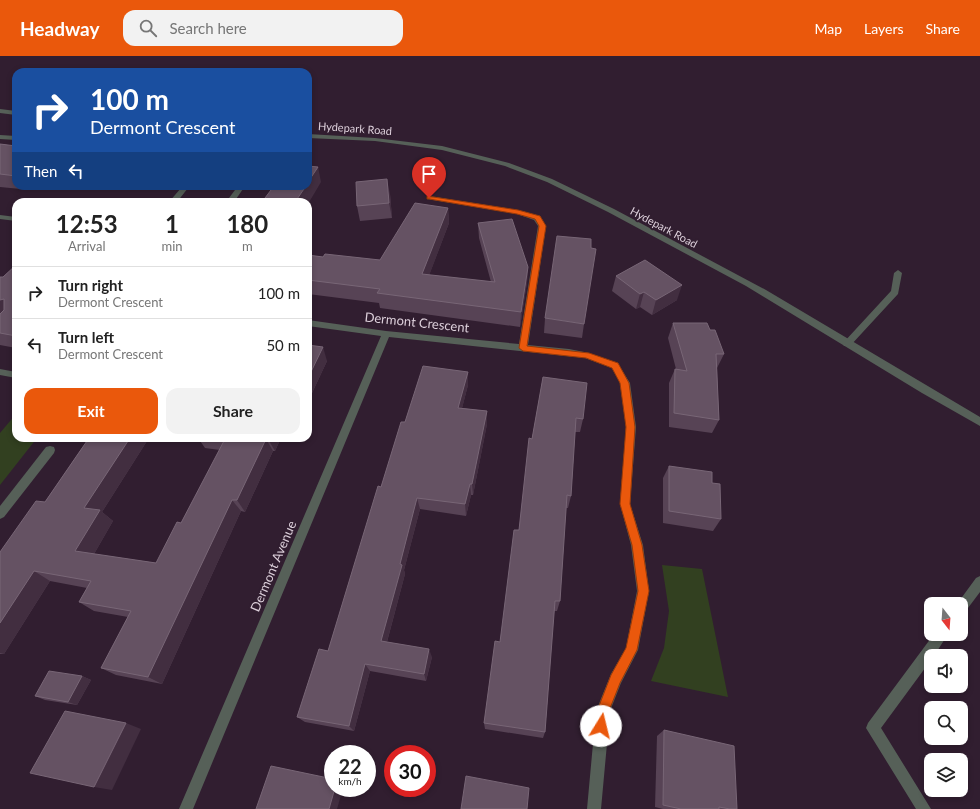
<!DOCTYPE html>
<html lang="en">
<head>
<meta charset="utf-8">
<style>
  :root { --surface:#fff; --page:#f2f2f2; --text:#222; --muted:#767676; --line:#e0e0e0; --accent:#ea580c }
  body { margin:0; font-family:Lato,sans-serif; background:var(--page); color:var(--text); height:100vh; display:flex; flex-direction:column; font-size:15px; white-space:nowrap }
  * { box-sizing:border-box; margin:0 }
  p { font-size:13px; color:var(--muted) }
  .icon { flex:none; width:22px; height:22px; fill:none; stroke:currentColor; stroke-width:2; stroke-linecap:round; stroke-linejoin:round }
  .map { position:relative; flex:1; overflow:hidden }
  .details { position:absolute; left:12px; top:142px; width:300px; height:244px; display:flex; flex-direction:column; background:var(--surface); border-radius:12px; box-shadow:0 2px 6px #0003 }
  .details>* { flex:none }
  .hud { position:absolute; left:12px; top:12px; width:300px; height:122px; border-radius:12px; box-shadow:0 2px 6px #0003; background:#1a4fa0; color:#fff; overflow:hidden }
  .needle { width:26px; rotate:163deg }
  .fabs { position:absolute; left:924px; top:541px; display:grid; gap:8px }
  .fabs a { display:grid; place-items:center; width:44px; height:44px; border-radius:8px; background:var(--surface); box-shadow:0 2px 6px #0003; font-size:20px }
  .speed { position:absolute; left:324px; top:689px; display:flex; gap:8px; font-size:20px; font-weight:700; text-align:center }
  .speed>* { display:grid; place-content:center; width:52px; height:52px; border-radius:50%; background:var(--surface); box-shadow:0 2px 6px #0003; line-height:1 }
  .speed small { font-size:10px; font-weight:400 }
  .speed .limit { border:6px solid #d22; background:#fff; color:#111 }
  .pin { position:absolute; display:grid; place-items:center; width:34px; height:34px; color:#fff; margin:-41px -17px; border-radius:50% 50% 50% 0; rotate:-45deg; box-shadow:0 0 4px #0007 }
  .pin .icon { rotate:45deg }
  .me { position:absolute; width:44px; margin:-22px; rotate:9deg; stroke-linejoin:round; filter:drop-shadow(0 0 3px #0008) }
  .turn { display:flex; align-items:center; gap:14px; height:84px; padding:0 12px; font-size:18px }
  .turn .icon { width:52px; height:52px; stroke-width:2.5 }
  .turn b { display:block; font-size:28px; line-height:34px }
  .then { display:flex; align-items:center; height:38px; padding:0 12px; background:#0003; gap:8px; font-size:15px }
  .eta { display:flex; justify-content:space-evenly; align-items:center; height:68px; text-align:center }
  .eta b { font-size:24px; font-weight:700; line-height:28px }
  .cta { display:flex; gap:8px; margin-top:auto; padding:8px 12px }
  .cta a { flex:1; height:46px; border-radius:12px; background:var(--accent); color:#fff; font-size:16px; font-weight:700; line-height:46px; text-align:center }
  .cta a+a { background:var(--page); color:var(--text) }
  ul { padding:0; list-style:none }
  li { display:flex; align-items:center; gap:12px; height:52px; padding:0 12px; border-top:1px solid var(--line) }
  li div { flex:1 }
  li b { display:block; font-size:15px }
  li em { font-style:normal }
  header { display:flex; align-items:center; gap:24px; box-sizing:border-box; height:56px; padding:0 20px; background:var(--accent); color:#fff }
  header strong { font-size:19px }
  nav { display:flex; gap:22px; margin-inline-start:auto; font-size:14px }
  .search { width:280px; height:36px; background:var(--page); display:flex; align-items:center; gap:10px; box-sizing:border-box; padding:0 14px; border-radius:12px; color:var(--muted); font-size:15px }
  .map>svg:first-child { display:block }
  .green { fill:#324020 }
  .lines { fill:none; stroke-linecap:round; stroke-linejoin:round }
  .service { fill:#566058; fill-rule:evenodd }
  .minor { fill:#566058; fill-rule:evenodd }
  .wall { fill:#574355 }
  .shaded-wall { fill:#422e40 }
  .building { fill:#655263; stroke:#786676 }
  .route { fill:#ea580c; stroke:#983908 }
  .labels { text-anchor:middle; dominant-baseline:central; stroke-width:4; stroke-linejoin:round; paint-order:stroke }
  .far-street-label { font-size:11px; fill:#ddd0db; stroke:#311e30 }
  .street-label { font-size:13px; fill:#ddd0db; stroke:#311e30 }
</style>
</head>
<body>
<header>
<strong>Headway</strong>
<div class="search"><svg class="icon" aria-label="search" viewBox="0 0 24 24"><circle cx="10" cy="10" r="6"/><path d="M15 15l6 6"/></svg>Search here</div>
<nav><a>Map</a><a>Layers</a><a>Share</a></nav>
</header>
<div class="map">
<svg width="980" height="753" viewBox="0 0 980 753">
  <rect width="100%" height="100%" fill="#311e30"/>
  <!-- green -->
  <g class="green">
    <path d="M16 358V382H37L0 429V377Z"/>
    <path d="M662 509 702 513 728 641 651 625 664 592 669 555Z"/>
  </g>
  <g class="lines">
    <!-- service -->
    <g class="service">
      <path d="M0 159 16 161V165L0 163Z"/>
      <path d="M898 214 902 217 898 238 850 290H844L843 288 844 286 891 235 894 217Z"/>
    </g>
    <!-- minor -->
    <g class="minor">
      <path d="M0 53 16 55V59L0 57Z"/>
      <path d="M308 78 375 82 442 90 509 107 552 123 614 153 766 234 980 361V370L922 337 746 230 608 156 547 126 505 110 442 94 375 85 308 82Z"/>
      <path d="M0 79 16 80V84L0 83Z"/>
      <path d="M179 130H187L188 132 177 146H169L181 132Z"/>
      <path d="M238 130H245L234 146H226Z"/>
      <path d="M429 140 518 154 540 160 546 170 528 289 569 293 589 297 618 308 630 327 636 371 630 448 643 489 649 535 638 594 621 627 610 655 601 753H587L596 655 611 618 626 592 637 535 631 489 620 448 626 371 620 327 612 312 585 302 389 281 193 753H179L381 280 308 270V264L386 275 519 288 538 170 534 164 517 158 427 143V141Z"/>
      <path d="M0 313 16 316V322L0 319Z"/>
      <path d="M50 390 54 391 55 394 54 397 4 461 0 463V450L46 391Z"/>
      <path d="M980 520V536L965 556 961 558V548H957L976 522Z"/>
      <path d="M934 578H948L934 600H931V604L881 672 931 753H916L866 672 868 667Z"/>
    </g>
  </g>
  <!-- wall -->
  <g class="wall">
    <path d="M0 88 16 90V130H36L31 134 0 131Z"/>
    <path d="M390 138 392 162 360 165 357 150Z"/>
    <path d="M448 152 449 167 429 219 491 226 479 182 478 167 528 211 527 226 520 271 380 252 379 247 308 238V199L323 201 380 204Z"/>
    <path d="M16 209V292L0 289V277Z"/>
    <path d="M616 220 677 244 652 259 640 251 636 253 612 235Z"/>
    <path d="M545 262 584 268 582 282 544 277Z"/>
    <path d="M673 267 710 274 724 298 717 312 719 364 712 377 669 371V327L675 313H676L668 282Z"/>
    <path d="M308 289 327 305 312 337 308 336Z"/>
    <path d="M468 316V329L462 352 487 355V368L473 439H471L466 460 420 453 404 514 405 518 387 586 432 601 426 625 370 615 354 675 305 666 297 661 328 595 381 431 405 366Z"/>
    <path d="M543 321 583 363 580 376H575L571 440 568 452H566L560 545 557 555H554L545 676 543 682 485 673 484 667 500 586 519 474 532 383Z"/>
    <path d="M89 382H154L152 386 147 385 102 456 113 465 94 498 156 507 181 467 220 394 205 392 198 382H281L275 395H273L245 456 241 455 162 628 116 619 101 612 128 561 94 555 79 546 87 532 50 525 4 598H0V496L45 446Z"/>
    <path d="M669 410 712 427 721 463 713 475 663 467V422Z"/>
    <path d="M82 620 91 624 77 649 45 644 35 640Z"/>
    <path d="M664 674 737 753H663L655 751 657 680Z"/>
  </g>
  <!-- shaded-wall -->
  <g class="shaded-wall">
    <path d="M318 111 321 126 308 148V146H295L306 130H308V126Z"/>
    <path d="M387 123 390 138 392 162 389 147Z"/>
    <path d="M28 130H36L31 134Z"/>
    <path d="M448 152 449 167 424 233 422 218Z"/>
    <path d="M528 211 527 226 520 271 521 256Z"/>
    <path d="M682 229 677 244 652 259 656 244Z"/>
    <path d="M644 236 640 251 636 253 640 238Z"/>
    <path d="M4 243 16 257 0 271V244Z"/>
    <path d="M323 291 327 305 312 337 308 326V322Z"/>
    <path d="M468 316V329L459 364 458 352Z"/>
    <path d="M487 355V368L473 439 472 428Z"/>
    <path d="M130 382H144L147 385 102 456 113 465 90 505 75 495 84 452Z"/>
    <path d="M149 382H154L152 386Z"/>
    <path d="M269 382H281L275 395 268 383Z"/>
    <path d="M266 383 273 395 245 456 237 444Z"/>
    <path d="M470 428 471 439 466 460 465 448Z"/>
    <path d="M417 442 420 453 404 514 405 518 385 593 381 585 400 508Z"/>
    <path d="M232 444 241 455 162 628 148 621Z"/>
    <path d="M34 515 50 525 4 598 0 597V567Z"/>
    <path d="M429 593 432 601 426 625 424 618Z"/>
    <path d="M365 608 370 615 354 675 349 670Z"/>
    <path d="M82 620 91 624 77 649 68 646Z"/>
    <path d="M126 667 141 673 112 734 94 731Z"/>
    <path d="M335 732H343L337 753H329Z"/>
  </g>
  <!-- building -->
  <g class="building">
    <path d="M0 88 16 90V120L0 118Z"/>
    <path d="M308 110 318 111 308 126Z"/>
    <path d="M387 123 389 147 357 150 356 126Z"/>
    <path d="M274 130H306L295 146H262Z"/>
    <path d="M415 147 448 152 422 218 495 226 478 167 512 163 528 211 521 256 377 237 380 233 308 224V199L323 201 325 198 380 204Z"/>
    <path d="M557 180 591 183V192L596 193 584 268 545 262Z"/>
    <path d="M645 204 682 229 656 244 644 236 640 238 616 220Z"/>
    <path d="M16 209V243L13 247H16V280L0 277V258L4 254V243L0 244V221H3Z"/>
    <path d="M673 267H707L710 274H715L724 298H716L719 364 674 357 675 313 687 315Z"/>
    <path d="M308 289 323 291 308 322Z"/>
    <path d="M423 310 468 316 458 352 487 355 472 428H470L465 448 417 442 400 508 402 509 381 585 429 593 424 618 365 608 349 670 297 661 319 593 328 595 378 430 381 431 401 366H405Z"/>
    <path d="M543 321 587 327 583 363 576 362 571 440 567 439 560 545H555L545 676 484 667 495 585 500 586 514 474H519L529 382 532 383Z"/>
    <path d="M89 382H130L84 452 100 454 75 495 156 507 177 466 181 467 225 383 214 382H269L268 383H266L237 444H232L148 621 101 612 131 555 79 546 91 525 34 515 0 567V496L36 445 45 446Z"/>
    <path d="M669 410 712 416V427L720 428 721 463 669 455Z"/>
    <path d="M49 615 82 620 68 646 35 640Z"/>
    <path d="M65 655 126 667 94 731 30 717Z"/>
    <path d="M664 674 734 690 737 753H730L719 751V753H681L663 749Z"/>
    <path d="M271 710 333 723V732H335L329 753H256Z"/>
    <path d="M466 720 529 732 527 753H461Z"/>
  </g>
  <!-- route -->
  <path class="route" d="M427 140 518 154 540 160 546 170 527 290 589 297 618 307 629 327 635 371 630 448 642 489 649 535 637 594 620 627 609 655 606 675 601 676 597 675 595 670 597 655 611 619 626 592 638 535 632 489 620 448 626 371 620 327 612 312 586 302 523 295 519 292 539 170 535 163 517 158 429 143H427Z"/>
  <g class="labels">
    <!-- far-street labels -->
    <g class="far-street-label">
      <text transform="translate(355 72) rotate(4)">Hydepark Road</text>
      <text transform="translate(664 171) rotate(28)">Hydepark Road</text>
    </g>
    <!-- street labels -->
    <g class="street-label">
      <text transform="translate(417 266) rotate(6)">Dermont Crescent</text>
      <text transform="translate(273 510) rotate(-67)">Dermont Avenue</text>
    </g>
  </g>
</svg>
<div class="fabs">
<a><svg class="needle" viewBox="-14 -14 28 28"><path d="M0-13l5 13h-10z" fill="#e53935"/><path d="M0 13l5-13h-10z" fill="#767676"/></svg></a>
<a><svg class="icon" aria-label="sound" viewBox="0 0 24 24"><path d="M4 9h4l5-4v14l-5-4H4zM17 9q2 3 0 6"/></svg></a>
<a><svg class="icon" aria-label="search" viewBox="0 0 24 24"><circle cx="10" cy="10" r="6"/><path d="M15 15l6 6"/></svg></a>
<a><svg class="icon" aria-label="layers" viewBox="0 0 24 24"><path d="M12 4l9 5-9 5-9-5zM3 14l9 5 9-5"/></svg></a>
</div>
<div class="speed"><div>22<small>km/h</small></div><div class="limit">30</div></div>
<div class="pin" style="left:429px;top:142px;background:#d93025"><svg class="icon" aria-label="arrive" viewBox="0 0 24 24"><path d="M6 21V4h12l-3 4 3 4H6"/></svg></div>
<svg class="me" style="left:601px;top:670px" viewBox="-20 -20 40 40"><circle r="19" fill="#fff"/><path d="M0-13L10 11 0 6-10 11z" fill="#ea580c"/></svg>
<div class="hud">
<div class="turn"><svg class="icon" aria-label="right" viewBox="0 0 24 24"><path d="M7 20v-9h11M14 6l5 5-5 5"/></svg><div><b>100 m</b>Dermont Crescent</div></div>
<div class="then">Then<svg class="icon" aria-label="left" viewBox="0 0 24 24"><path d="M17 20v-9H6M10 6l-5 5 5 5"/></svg></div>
</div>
<section class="details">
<div class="eta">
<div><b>12:53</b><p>Arrival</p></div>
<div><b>1</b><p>min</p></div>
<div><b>180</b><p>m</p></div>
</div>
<ul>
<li><svg class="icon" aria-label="right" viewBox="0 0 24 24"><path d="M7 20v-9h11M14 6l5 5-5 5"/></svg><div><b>Turn right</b><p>Dermont Crescent</p></div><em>100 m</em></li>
<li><svg class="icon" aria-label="left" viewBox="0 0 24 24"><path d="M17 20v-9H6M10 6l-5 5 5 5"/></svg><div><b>Turn left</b><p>Dermont Crescent</p></div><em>50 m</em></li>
</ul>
<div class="cta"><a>Exit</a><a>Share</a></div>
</section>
</div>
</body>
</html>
